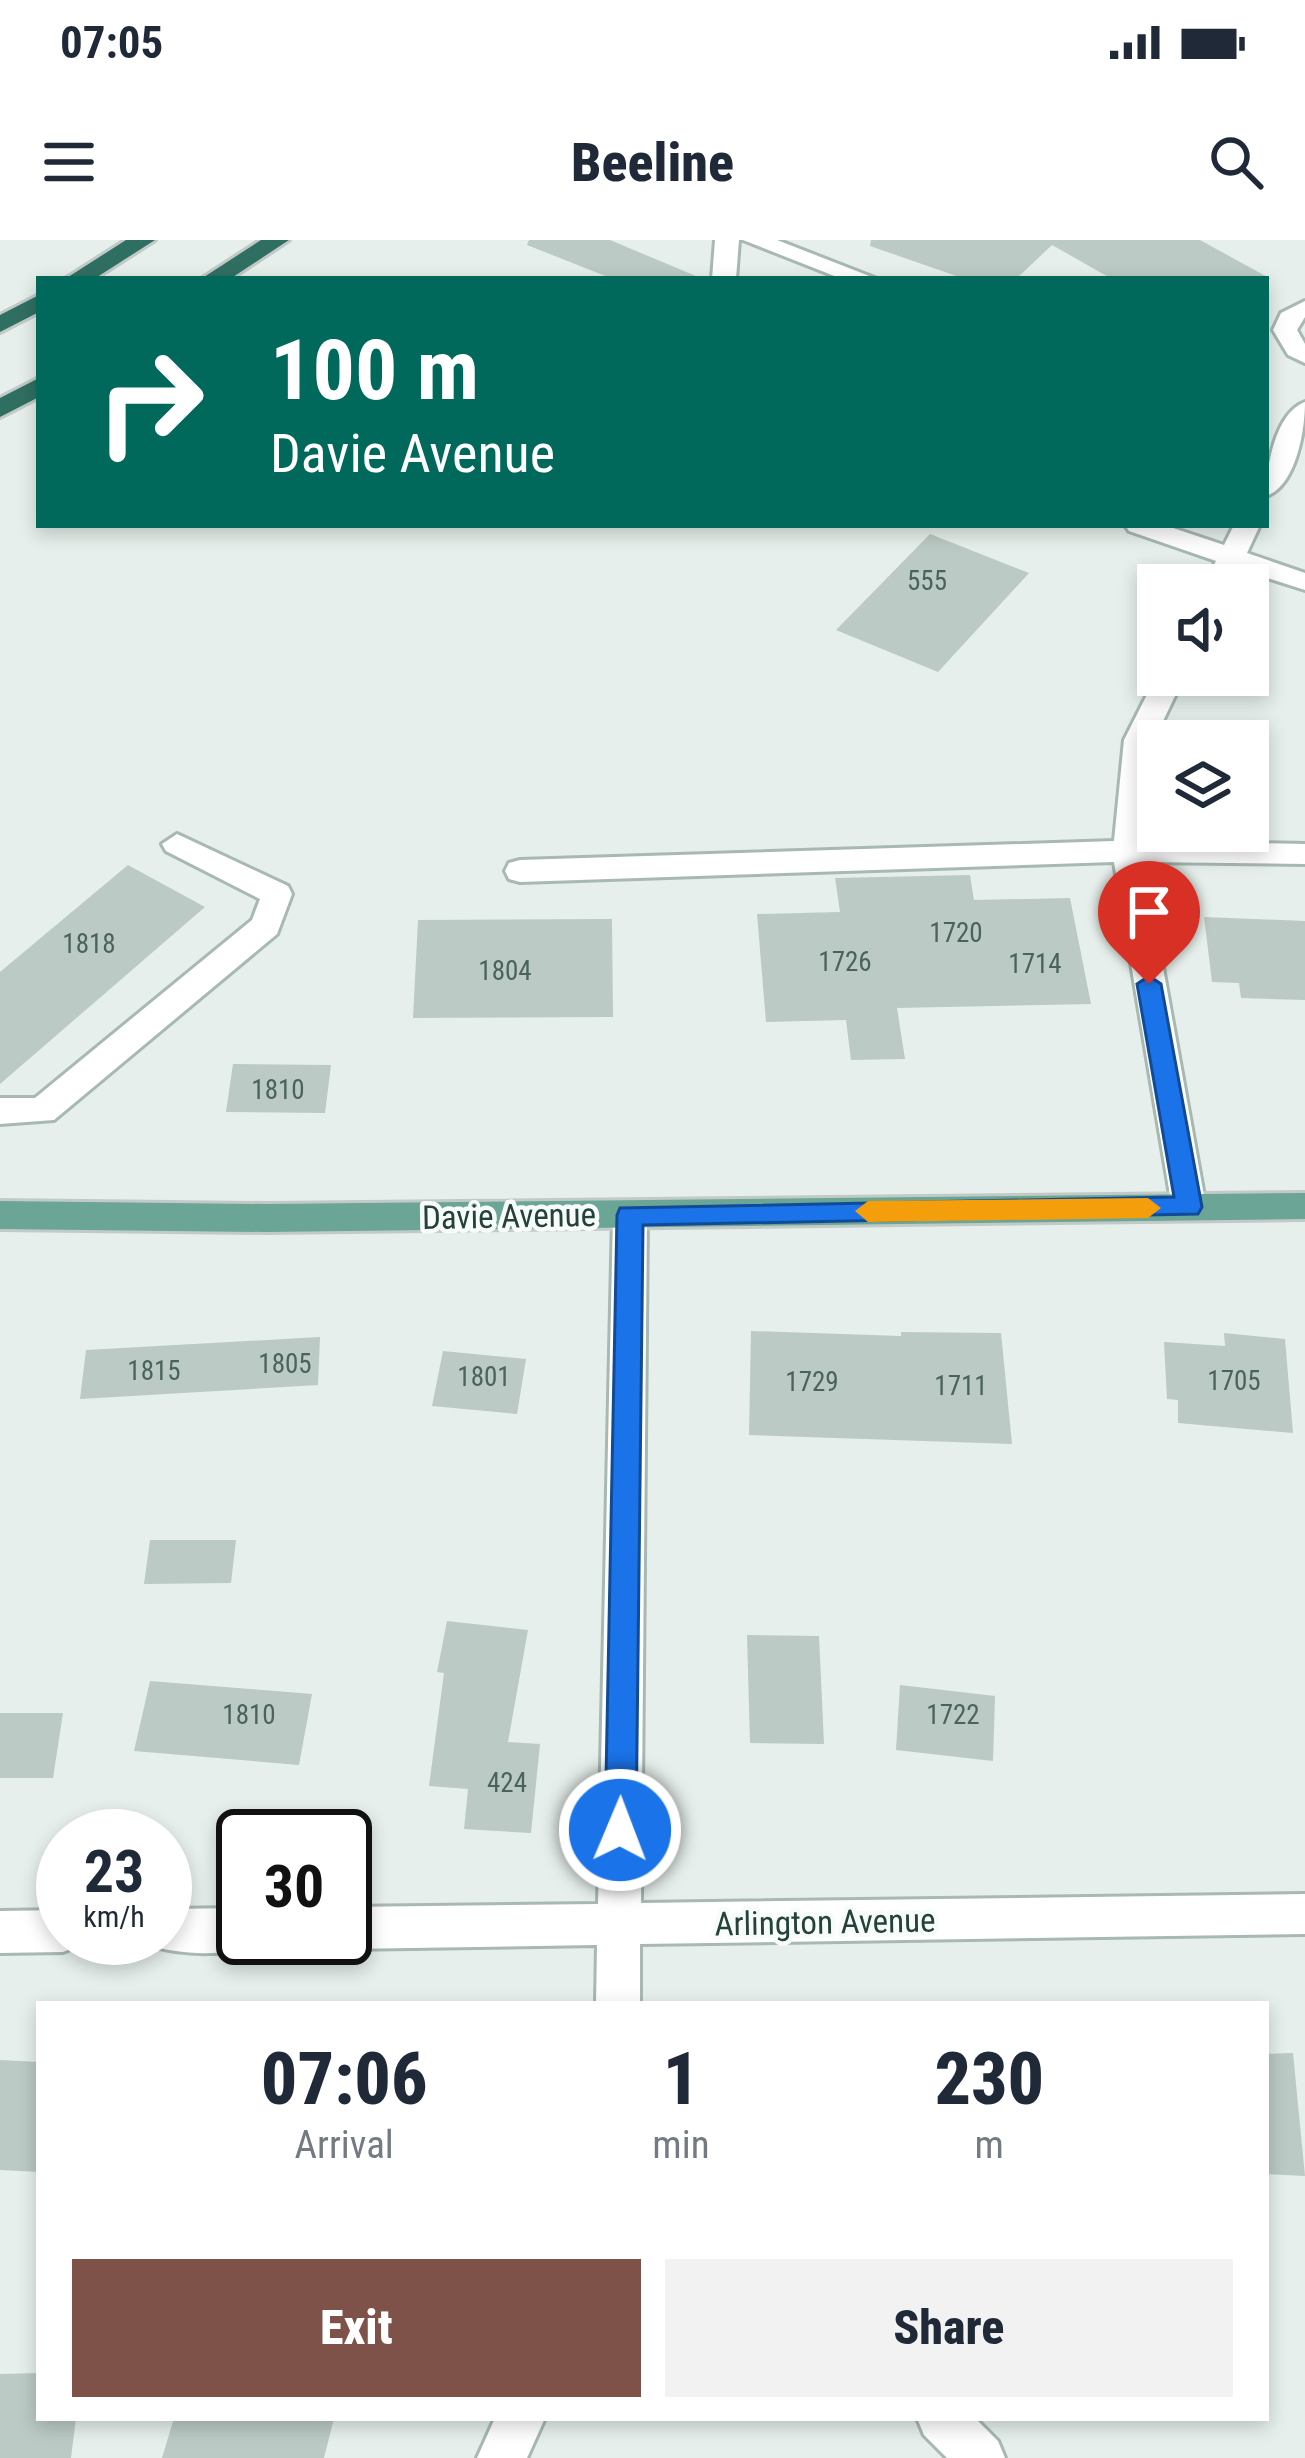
<!DOCTYPE html>
<html lang="en">
<head>
<meta charset="utf-8">
<style>
  :root { --surface:#fff; --page:#f2f2f3; --text:#1f2937; --muted:#747a83; --accent:#7f5249 }
  body { margin:0; font-family:"Roboto Condensed",sans-serif; background:var(--page); color:var(--text); height:100vh; display:flex; flex-direction:column; font-size:45px; white-space:nowrap }
  * { box-sizing:border-box; margin:0 }
  p { font-size:39px; color:var(--muted) }
  .icon { flex:none; width:66px; height:66px; fill:none; stroke:currentColor; stroke-width:2; stroke-linecap:round; stroke-linejoin:round }
  .map { position:relative; flex:1; overflow:hidden }
  .sheet { position:absolute; left:36px; top:1761px; width:1233px; height:420px; display:flex; flex-direction:column; background:var(--surface); border-radius:0px; box-shadow:0 6px 18px #0003 }
  .sheet>* { flex:none }
  .guide { position:absolute; left:36px; top:36px; width:1233px; height:252px; border-radius:0px; box-shadow:0 6px 18px #0003; background:#00695c; color:#fff; overflow:hidden }
  .buttons { position:absolute; left:1137px; top:324px; display:grid; gap:24px }
  .buttons a { display:grid; place-items:center; width:132px; height:132px; border-radius:0px; background:var(--surface); box-shadow:0 6px 18px #0003; font-size:60px }
  .speed { position:absolute; left:36px; top:1569px; display:flex; gap:24px; font-size:60px; font-weight:700; text-align:center }
  .speed>* { display:grid; place-content:center; width:156px; height:156px; border-radius:50%; background:var(--surface); box-shadow:0 6px 18px #0003; line-height:1 }
  .speed small { font-size:30px; font-weight:400 }
  .speed .limit { border:6px solid #111; border-radius:18px; background:#fff; color:#111 }
  .pin { position:absolute; display:grid; place-items:center; width:102px; height:102px; color:#fff; margin:-123px -51px; border-radius:50% 50% 50% 0; rotate:-45deg; box-shadow:0 0 12px #0007 }
  .pin .icon { rotate:45deg }
  .me { position:absolute; width:132px; margin:-66px; rotate:1deg; stroke-linejoin:round; filter:drop-shadow(0 0 9px #0008) }
  .turn { display:flex; align-items:center; gap:42px; height:252px; padding:0 36px; font-size:54px }
  .turn .icon { width:156px; height:156px; stroke-width:2.5 }
  .turn b { display:block; font-size:84px; line-height:102px }
  .eta { display:flex; justify-content:space-evenly; align-items:center; height:204px; text-align:center }
  .eta b { font-size:72px; font-weight:800; line-height:84px }
  .primary-button { display:flex; gap:24px; margin-top:auto; padding:24px 36px }
  .primary-button a { flex:1; height:138px; border-radius:0px; background:var(--accent); color:#fff; font-size:48px; font-weight:800; line-height:138px; text-align:center }
  .primary-button a+a { background:var(--page); color:var(--text) }
  .status { display:flex; justify-content:space-between; align-items:center; height:84px; padding:0 60px; background:var(--surface); direction:ltr }
  .status svg { height:33px; fill:currentColor }
  header { display:flex; justify-content:space-between; align-items:center; height:156px; padding:0 36px; background:var(--surface); font-size:54px; font-weight:800 }
  .map>svg:first-child { display:block }
  .building { fill:#bbcac4 }
  .lines { fill:none; stroke-linecap:round; stroke-linejoin:round }
  .minor-casing { stroke:#a8b8b2; stroke-width:6 }
  .major-casing { stroke:#c2cac8; stroke-width:6 }
  .highway-casing { stroke:#c2cac8; stroke-width:6 }
  .minor { fill:#fff; fill-rule:evenodd }
  .major { fill:#6aa596; fill-rule:evenodd }
  .highway { fill:#2f6f62; fill-rule:evenodd }
  .route { fill:#1a73e8; stroke:#114b97; stroke-width:3 }
  .slow { fill:#f59e0b }
  .labels { text-anchor:middle; dominant-baseline:central; stroke-width:9; stroke-linejoin:round; paint-order:stroke }
  .number-label { font-size:27px; fill:#4a645c }
  .street-label { font-size:33px; fill:#24423a; stroke:#f7fbf9 }
</style>
</head>
<body>
<div class="status"><b>07:05</b><svg viewBox="0 0 49 12"><path d="M0 12V9h3v3zM5 12V6h3v6zM10 12V3h3v9zM15 12V0h3v12zM26 1h20v11H26zM47 4h2v5h-2z"/></svg></div>
<header><svg class="icon" aria-label="menu" viewBox="0 0 24 24"><path d="M4 6h16M4 12h16M4 18h16"/></svg>Beeline<svg class="icon" aria-label="search" viewBox="0 0 24 24"><circle cx="10" cy="10" r="6"/><path d="M15 15l6 6"/></svg></header>
<div class="map">
<svg width="1305" height="2218" viewBox="0 0 1305 2218">
  <rect width="100%" height="100%" fill="#e6efeb"/>
  <!-- building -->
  <g class="building">
    <path d="M529 0H610L703 39H613L527 5Z"/>
    <path d="M871 0H1200L1271 39H1112L1052 5 1016 39H965L870 6Z"/>
    <path d="M930 294 1029 333 938 432 836 390Z"/>
    <path d="M128 625 205 667 0 844V732Z"/>
    <path d="M970 635 974 660 1070 658 1091 764 897 768 905 819 851 820 846 780 766 782 757 674 840 672 835 638Z"/>
    <path d="M1204 677 1305 681V760L1241 758 1239 743 1212 742Z"/>
    <path d="M612 679 613 777 413 778 418 680Z"/>
    <path d="M233 824 331 825 325 873 226 872Z"/>
    <path d="M751 1091 901 1096V1092L1001 1093 1012 1204 749 1195Z"/>
    <path d="M1224 1093 1285 1099 1293 1193 1178 1183V1160L1167 1159 1164 1102 1225 1106Z"/>
    <path d="M320 1097 318 1145 80 1159 86 1110Z"/>
    <path d="M443 1111 526 1119 517 1174 432 1166Z"/>
    <path d="M150 1300H236L231 1343 144 1344Z"/>
    <path d="M447 1381 528 1390 508 1502 540 1504 531 1593 464 1589 468 1549 429 1546 444 1433 437 1432Z"/>
    <path d="M747 1395 819 1396 824 1504 750 1503Z"/>
    <path d="M150 1441 312 1454 299 1525 134 1511Z"/>
    <path d="M900 1445 995 1456 993 1521 896 1510Z"/>
    <path d="M0 1473H63L53 1538H0Z"/>
    <path d="M1293 1813 1305 1936 1266 1934V1814Z"/>
    <path d="M0 1820 39 1822V1932L0 1930Z"/>
    <path d="M39 2133V2178H76L71 2218H0V2134Z"/>
    <path d="M174 2178H334L324 2218H162Z"/>
  </g>
  <g class="lines">
    <!-- minor casing -->
    <g class="minor-casing">
      <g id="minor">
        <path d="M715 0H739L736 39H712Z"/>
        <path d="M743 0H777L877 39H842Z"/>
        <path d="M1305 61V77L1297 90 1305 104V123L1288 115 1273 90 1281 73Z"/>
        <path d="M1305 162C1305 190 1296 246 1266 256 1266 228 1275 173 1305 162Z"/>
        <path d="M1125 285H1164L1224 305 1234 285H1260L1247 313 1305 333V350L1239 329 1231 345H1203L1216 321 1129 291Z"/>
        <path d="M1158 433 1185 435 1154 500 1144 601 1305 604V624L1144 622 1206 967 1201 977 1189 980 1177 977 1172 967 1114 622 520 642 509 639 505 631 509 623 520 620 1114 601 1124 500Z"/>
        <path d="M177 594 288 646 292 654 277 694 54 880 0 884V858H35L252 680 260 659 166 611 162 604Z"/>
        <path d="M630 961 642 965 647 975 641 1663 1305 1654V1694L640 1704V1764H596L597 1705 345 1709 330 1703 328 1698H345V1667L598 1664 613 975 618 965Z"/>
        <path d="M243 1668V1698H260C242 1719 176 1715 150 1705L147 1698H165V1669Z"/>
        <path d="M63 1670V1698H81L78 1706 63 1712 0 1713V1671Z"/>
        <path d="M495 2178H545L527 2218H477Z"/>
        <path d="M917 2178H975L998 2201 1005 2218H947L924 2195Z"/>
      </g>
    </g>
    <!-- major casing -->
    <g class="major-casing">
      <path id="major" d="M1305 953V979L266 992 0 989V961L266 964Z"/>
    </g>
    <!-- highway casing -->
    <g class="highway-casing">
      <g id="highway">
        <path d="M126 0H155L94 39H65Z"/>
        <path d="M261 0H289L230 39H201Z"/>
        <path d="M39 55V72L0 92V75Z"/>
        <path d="M39 138V157L0 177V158Z"/>
      </g>
    </g>
    <!-- minor -->
    <use href="#minor" class="minor"/>
    <!-- major -->
    <use href="#major" class="major"/>
    <!-- highway -->
    <use href="#highway" class="highway"/>
  </g>
  <!-- route -->
  <path class="route" d="M1149 736 1161 744 1202 967 1198 974 643 985 636 1590 632 1601 620 1605 609 1601 605 1590 617 975 620 968 1174 957 1137 744Z"/>
  <!-- slow -->
  <path class="slow" d="M1148 958 1161 968 1148 978 868 982 855 971 868 961Z"/>
  <g class="labels">
    <!-- number labels -->
    <g class="number-label">
      <text x="927" y="341">555</text>
      <text x="956" y="693">1720</text>
      <text x="89" y="704">1818</text>
      <text x="845" y="722">1726</text>
      <text x="1035" y="724">1714</text>
      <text x="505" y="731">1804</text>
      <text x="278" y="850">1810</text>
      <text x="285" y="1124">1805</text>
      <text x="154" y="1131">1815</text>
      <text x="484" y="1137">1801</text>
      <text x="1234" y="1141">1705</text>
      <text x="812" y="1142">1729</text>
      <text x="961" y="1146">1711</text>
      <text x="249" y="1475">1810</text>
      <text x="953" y="1475">1722</text>
      <text x="507" y="1543">424</text>
    </g>
    <!-- street labels -->
    <g class="street-label">
      <text transform="translate(509 976) rotate(-1)">Davie Avenue</text>
      <text transform="translate(825 1682) rotate(-1)">Arlington Avenue</text>
    </g>
  </g>
</svg>
<div class="buttons">
<a><svg class="icon" aria-label="sound" viewBox="0 0 24 24"><path d="M4 9h4l5-4v14l-5-4H4zM17 9q2 3 0 6"/></svg></a>
<a><svg class="icon" aria-label="layers" viewBox="0 0 24 24"><path d="M12 4l9 5-9 5-9-5zM3 14l9 5 9-5"/></svg></a>
</div>
<div class="speed"><div>23<small>km/h</small></div><div class="limit">30</div></div>
<div class="pin" style="left:1149px;top:744px;background:#d93025"><svg class="icon" aria-label="arrive" viewBox="0 0 24 24"><path d="M6 21V4h12l-3 4 3 4H6"/></svg></div>
<svg class="me" style="left:620px;top:1590px" viewBox="-20 -20 40 40"><circle r="17" fill="#1a73e8" stroke="#fff" stroke-width="3"/><path d="M0-11L8 9 0 5-8 9z" fill="#fff"/></svg>
<div class="guide">
<div class="turn"><svg class="icon" aria-label="right" viewBox="0 0 24 24"><path d="M7 20v-9h11M14 6l5 5-5 5"/></svg><div><b>100 m</b>Davie Avenue</div></div>
</div>
<section class="sheet">
<div class="eta">
<div><b>07:06</b><p>Arrival</p></div>
<div><b>1</b><p>min</p></div>
<div><b>230</b><p>m</p></div>
</div>
<div class="primary-button"><a>Exit</a><a>Share</a></div>
</section>
</div>
</body>
</html>
